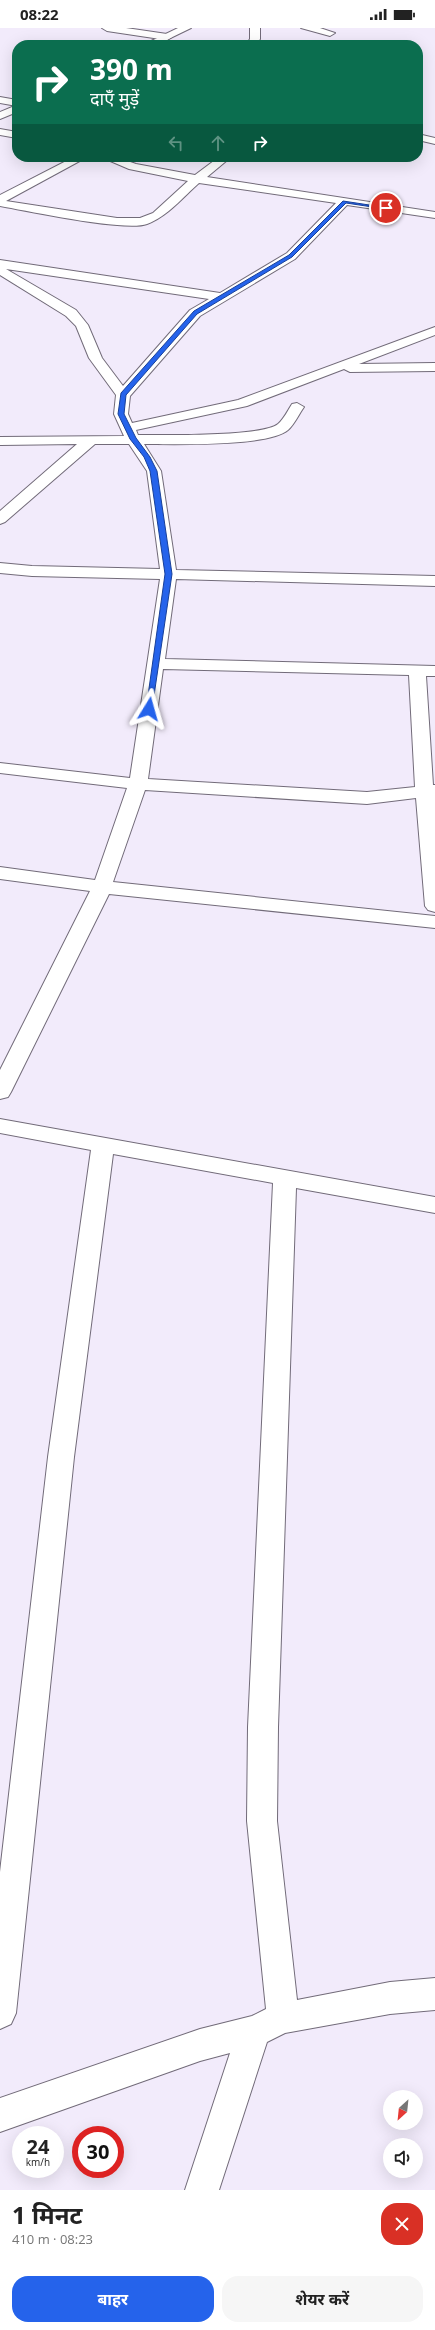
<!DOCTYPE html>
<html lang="hi">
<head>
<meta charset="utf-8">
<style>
  :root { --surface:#fff; --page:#f6f6f6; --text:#222; --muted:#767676; --accent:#2563eb }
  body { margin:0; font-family:"Open Sans","Noto Sans Devanagari",sans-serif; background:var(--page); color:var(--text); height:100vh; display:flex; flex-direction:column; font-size:15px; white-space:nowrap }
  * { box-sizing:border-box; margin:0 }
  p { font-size:13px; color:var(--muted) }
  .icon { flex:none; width:22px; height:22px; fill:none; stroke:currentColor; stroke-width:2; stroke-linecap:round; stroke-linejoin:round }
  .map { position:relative; height:2162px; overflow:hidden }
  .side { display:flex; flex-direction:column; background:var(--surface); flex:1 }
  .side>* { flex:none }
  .banner { position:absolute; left:12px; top:12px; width:411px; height:122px; border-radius:16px; box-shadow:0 4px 16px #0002; background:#0b6e4f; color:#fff; overflow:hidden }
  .needle { width:26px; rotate:207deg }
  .controls { position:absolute; left:383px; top:2062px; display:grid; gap:8px }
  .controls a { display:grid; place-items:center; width:40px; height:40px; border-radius:50%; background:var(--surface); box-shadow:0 4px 16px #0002; font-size:20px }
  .speed { position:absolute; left:12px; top:2098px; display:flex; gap:8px; font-size:20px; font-weight:700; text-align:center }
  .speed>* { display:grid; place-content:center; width:52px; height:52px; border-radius:50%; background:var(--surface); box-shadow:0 4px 16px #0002; line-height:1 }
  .speed small { font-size:10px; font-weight:400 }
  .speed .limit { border:6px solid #d22; background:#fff; color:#111 }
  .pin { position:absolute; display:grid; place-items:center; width:34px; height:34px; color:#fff; margin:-17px; border:2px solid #fff; border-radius:50%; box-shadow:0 1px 4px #0007 }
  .me { position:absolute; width:44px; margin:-22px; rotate:8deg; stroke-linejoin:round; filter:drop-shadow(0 0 3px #0008) }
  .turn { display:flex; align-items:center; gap:14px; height:84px; padding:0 12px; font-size:18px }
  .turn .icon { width:52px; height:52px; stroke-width:2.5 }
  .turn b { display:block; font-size:28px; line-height:34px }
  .lanes { display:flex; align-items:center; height:38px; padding:0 12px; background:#0003; justify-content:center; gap:20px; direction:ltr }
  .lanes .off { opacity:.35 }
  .round { display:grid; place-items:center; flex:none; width:42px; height:42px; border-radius:16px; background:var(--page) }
  .headline { display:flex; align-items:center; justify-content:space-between; height:68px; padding:0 12px }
  h1 { font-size:24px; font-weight:700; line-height:30px }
  .cta { display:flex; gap:8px; margin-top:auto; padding:8px 12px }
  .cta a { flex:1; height:46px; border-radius:16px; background:var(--accent); color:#fff; font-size:16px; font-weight:700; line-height:46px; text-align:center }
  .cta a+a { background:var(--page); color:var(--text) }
  .status { display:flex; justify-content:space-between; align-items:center; height:28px; padding:0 20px; background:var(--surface); direction:ltr }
  .status svg { height:11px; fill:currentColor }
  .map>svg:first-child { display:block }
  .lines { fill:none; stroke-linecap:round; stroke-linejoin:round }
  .street-casing { stroke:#726b79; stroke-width:2 }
  .secondary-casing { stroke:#726b79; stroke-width:2 }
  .primary-casing { stroke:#726b79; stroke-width:2 }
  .street { fill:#fff; fill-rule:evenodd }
  .secondary { fill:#fff; fill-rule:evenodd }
  .primary { fill:#fff; fill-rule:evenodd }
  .route { fill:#2563eb; stroke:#184099 }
</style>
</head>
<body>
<div class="status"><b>08:22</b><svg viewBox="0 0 49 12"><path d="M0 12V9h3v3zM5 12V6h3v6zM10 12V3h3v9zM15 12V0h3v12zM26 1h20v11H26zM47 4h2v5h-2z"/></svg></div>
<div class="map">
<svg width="435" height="2162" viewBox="0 0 435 2162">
  <rect width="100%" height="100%" fill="#f2ebfb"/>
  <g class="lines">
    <!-- street casing -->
    <g class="street-casing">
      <g id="street">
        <path d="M102 0H126L167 6 172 9 167 12 107 3Z"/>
        <path d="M250 0H260V11L256 17H246L250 11Z"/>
        <path d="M301 0H320L335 5 330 8Z"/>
        <path d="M0 69 17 72V78L0 75Z"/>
        <path d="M0 101 17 104V110L0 107Z"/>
        <path d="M74 129H87L6 173 117 190H140L153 185 188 153 129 141 101 129H116L136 136 195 147 219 129H231L207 149 435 184V190L347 177 295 231 200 288 130 368 128 386 132 395 238 372 435 299V307L359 336 435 335V343L350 344 344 341 247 378 136 402 138 407C163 407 262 409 278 396 284 391 288 382 292 376L297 375 304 379C299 386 294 397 288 402 268 419 173 416 144 416L161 443 176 542 435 548V558L176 551 165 631 435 638V648H426L433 757H435V884L428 882 425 878 416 770 367 776 145 762 113 854 435 888V900L109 866 11 1064 8 1069 0 1071V1042L90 863 0 851V839L95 852 127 760 0 745V735L130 750 160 551 32 548 0 545V535L32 538 160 541 147 443 129 416H95L5 494 0 496V483L77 416 0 417V409L124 408 114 386 116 367 89 330 76 298 66 288 0 247V232L220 265 287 225 336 175 199 155C183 169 168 188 147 196 126 204 28 183 0 178V167ZM6 241 209 271 190 282 123 358 102 330 88 297 76 282ZM163 641 409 647 415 759 367 764 148 751Z"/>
        <path d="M0 1091 435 1169V1185L296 1160 278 1699 277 1793 297 1972 390 1954 435 1950V1982L390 1986 285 2005 267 2014 219 2162H185L230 2025 200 2033 0 2104V2070L200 2001 252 1988 266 1981 247 1793 248 1699 273 1155 113 1126 74 1429 16 1985 11 1996 0 2001V1844L48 1429 91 1122 0 1105Z"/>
      </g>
    </g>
    <!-- secondary casing -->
    <g class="secondary-casing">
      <path id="secondary" d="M178 0H191L156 17H143Z"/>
    </g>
    <!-- primary casing -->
    <g class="primary-casing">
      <g id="primary">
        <path d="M17 77V84L0 91V84Z"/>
        <path d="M418 106 435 110V116L418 112Z"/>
      </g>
    </g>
    <!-- street -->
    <use href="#street" class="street"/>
    <!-- secondary -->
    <use href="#secondary" class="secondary"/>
    <!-- primary -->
    <use href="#primary" class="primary"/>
  </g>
  <!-- route -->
  <path class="route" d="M343 173 389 180 386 181 346 175 292 229 197 286 126 367 124 386 136 410 150 429 157 443 172 546 152 681 146 682 165 546 150 443 144 429 130 411 118 386 121 365 194 283 289 227Z"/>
</svg>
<div class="controls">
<a><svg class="needle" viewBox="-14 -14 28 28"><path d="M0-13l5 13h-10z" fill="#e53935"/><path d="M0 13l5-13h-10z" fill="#767676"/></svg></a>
<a><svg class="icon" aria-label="sound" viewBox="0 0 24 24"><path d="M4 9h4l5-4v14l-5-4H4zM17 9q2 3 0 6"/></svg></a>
</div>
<div class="speed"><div>24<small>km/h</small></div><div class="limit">30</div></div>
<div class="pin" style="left:386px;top:180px;background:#d93025"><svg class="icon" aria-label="arrive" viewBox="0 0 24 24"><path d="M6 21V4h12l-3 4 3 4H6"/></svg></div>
<svg class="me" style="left:149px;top:681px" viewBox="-20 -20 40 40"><path d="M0-17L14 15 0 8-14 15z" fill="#2563eb" stroke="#fff" stroke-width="4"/></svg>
<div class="banner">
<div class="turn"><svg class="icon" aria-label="right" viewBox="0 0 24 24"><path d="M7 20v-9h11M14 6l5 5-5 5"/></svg><div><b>390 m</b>दाएँ मुड़ें</div></div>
<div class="lanes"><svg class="icon off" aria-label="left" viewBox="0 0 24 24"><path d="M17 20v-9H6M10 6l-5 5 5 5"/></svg><svg class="icon off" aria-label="ahead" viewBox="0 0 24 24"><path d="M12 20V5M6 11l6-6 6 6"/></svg><svg class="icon" aria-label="right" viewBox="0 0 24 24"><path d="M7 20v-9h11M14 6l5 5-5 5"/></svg></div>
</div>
</div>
<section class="side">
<div class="headline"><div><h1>1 मिनट</h1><p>410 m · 08:23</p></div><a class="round" style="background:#d93025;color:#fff"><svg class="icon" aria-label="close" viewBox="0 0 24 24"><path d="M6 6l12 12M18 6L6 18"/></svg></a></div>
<div class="cta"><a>बाहर</a><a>शेयर करें</a></div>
</section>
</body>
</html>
